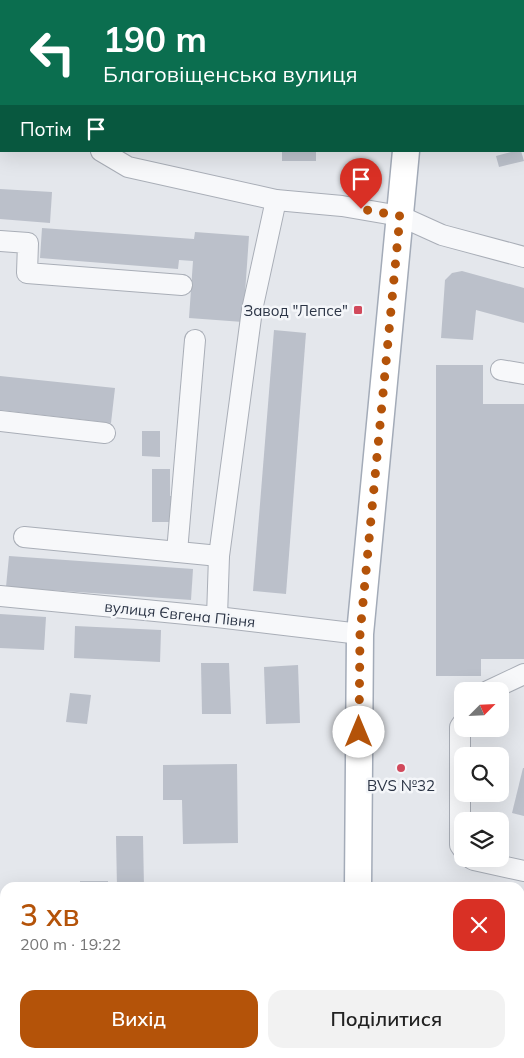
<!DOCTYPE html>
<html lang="uk">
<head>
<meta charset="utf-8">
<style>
  :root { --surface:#fff; --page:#f2f2f2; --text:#222; --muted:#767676; --accent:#b45309 }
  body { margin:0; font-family:Mulish,sans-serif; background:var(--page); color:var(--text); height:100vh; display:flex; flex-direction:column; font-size:19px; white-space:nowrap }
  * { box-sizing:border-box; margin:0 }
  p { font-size:16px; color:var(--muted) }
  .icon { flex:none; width:28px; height:28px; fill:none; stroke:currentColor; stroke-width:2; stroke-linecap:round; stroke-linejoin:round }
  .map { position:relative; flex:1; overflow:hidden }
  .drawer { position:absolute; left:0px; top:882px; width:525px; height:176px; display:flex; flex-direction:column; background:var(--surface); border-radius:15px 15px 0 0; box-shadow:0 5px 20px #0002 }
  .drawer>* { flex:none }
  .banner { position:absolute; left:0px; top:0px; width:525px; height:152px; box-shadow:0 5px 20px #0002; background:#0b6e4f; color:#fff; overflow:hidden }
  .needle { width:32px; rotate:66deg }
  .fabs { position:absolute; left:454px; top:682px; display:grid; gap:10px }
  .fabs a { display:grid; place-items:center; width:55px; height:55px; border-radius:10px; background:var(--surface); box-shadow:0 5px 20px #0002; font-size:25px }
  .pin { position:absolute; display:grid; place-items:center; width:42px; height:42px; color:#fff; margin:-51px -21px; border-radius:50% 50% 50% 0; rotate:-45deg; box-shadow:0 0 5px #0007 }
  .pin .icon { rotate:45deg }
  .me { position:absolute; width:55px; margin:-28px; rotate:0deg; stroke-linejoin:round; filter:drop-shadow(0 0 4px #0008) }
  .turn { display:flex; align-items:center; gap:18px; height:105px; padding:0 20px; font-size:22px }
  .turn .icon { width:65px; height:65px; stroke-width:2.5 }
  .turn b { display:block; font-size:35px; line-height:42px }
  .then { display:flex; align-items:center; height:48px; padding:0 20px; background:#0003; gap:10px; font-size:19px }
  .round { display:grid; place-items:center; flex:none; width:52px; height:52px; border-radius:15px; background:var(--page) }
  .overview { display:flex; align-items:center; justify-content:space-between; height:85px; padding:0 20px }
  h1 { font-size:30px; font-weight:600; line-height:38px; color:var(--accent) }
  .action { display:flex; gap:10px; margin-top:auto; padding:10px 20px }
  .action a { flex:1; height:58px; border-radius:15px; background:var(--accent); color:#fff; font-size:20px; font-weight:600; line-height:58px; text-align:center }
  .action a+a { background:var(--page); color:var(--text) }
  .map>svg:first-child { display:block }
  .building { fill:#bbc0ca }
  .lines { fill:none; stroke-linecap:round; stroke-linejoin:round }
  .minor-casing { stroke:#a9aeb7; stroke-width:22 }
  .major-casing { stroke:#a3abb8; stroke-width:29 }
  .minor { stroke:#f7f8fa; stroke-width:20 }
  .major { stroke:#fff; stroke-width:26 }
  .route { stroke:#b45309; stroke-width:9; stroke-dasharray:0 16.2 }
  .poi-dot { fill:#d1495b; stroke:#f4f6f9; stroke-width:2 }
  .labels { text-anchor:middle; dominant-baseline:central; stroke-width:5; stroke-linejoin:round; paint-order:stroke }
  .poi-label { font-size:15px; fill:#2b3445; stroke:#f4f6f9; text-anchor:end }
  .street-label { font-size:15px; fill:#2b3445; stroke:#f4f6f9 }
</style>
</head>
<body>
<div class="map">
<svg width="524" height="1058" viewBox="0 0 524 1058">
  <rect width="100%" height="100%" fill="#e4e7ec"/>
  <!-- building -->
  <g class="building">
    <rect x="282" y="151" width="34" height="10"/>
    <path d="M515 151H521L524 161 499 167 496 156Z"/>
    <path d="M0 189 52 192 50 223 0 219Z"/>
    <path d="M42 228 194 239 195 232 249 236 243 322 189 318 193 261 179 260 178 269 40 258Z"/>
    <path d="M462 271 524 288V323L476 310 473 340 441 338 445 280 452 273Z"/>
    <path d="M274 330 306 333 286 594 253 591Z"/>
    <path d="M436 365H483V404H524V659H481V676H436Z"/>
    <path d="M0 376 115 388 111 423 0 410Z"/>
    <path d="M142 431H160V457L142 456Z"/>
    <path d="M152 469H170V496H173V522H152Z"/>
    <path d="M9 556 193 569 191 600 6 587Z"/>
    <path d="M0 614 46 617 44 650 0 648Z"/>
    <path d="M75 626 161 630 160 662 74 658Z"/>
    <path d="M201 663H229L231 714H202Z"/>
    <path d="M298 665 300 723 266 724 264 667Z"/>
    <path d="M70 693 91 695 87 724 66 722Z"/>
    <path d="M237 764 238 843 183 844 182 800H163V765Z"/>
    <path d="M523 768H524V816L512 813Z"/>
    <path d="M116 836H143L144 888H117Z"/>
    <rect x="80" y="881" width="28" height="7"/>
    <path d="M22 1054H124L123 1058H39L22 1055Z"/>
    <rect x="251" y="1054" width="37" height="4"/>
    <path d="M452 1054H468L473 1055V1058H451Z"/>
  </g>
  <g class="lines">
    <!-- minor casing -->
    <g class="minor-casing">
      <g id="minor">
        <path d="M0 94 1 95"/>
        <path d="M101 151 128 167 276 200 342 206 400 216 442 235 524 257"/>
        <path d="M0 241 28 243 27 273 182 285"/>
        <path d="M501 370 524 374"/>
        <path d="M0 421 105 433"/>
        <path d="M24 537 219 556"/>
        <path d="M177 552 195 340"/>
        <path d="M0 596 217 617 360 634"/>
        <path d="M217 617 219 556 252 310 276 200"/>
        <path d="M488 691 524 674"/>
        <path d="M462 724 460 727V845L462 848"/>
        <path d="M472 859 474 860 524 871"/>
        <path d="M0 996 5 997"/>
        <path d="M5 1058V1054"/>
      </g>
    </g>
    <!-- major casing -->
    <g class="major-casing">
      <g id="major">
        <path d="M420 1V0"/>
        <path d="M358 888 360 634 406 151"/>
        <path d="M357 1058V1054"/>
      </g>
    </g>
    <!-- minor -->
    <use href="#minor" class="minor"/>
    <!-- major -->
    <use href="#major" class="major"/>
  </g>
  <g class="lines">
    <!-- route -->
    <path class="route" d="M359 732 360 634 400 216 361 209"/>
  </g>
  <!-- markers -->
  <g class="poi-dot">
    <rect x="353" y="305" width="10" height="10" rx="2.5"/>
    <circle cx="401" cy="768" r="5"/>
  </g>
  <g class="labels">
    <!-- poi labels -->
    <g class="poi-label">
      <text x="348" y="310">Завод "Лепсе"</text>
      <text x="401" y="785" text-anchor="middle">BVS №32</text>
    </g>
    <!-- street labels -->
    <g class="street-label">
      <text transform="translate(180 614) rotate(6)">вулиця Євгена Півня</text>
    </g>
  </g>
</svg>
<div class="fabs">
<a><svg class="needle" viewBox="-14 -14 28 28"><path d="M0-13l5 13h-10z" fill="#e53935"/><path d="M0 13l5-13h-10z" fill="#767676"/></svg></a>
<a><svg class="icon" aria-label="search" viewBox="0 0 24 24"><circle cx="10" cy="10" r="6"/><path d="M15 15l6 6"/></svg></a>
<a><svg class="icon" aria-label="layers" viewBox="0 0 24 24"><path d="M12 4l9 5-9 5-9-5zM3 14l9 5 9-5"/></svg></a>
</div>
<div class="pin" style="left:361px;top:209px;background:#d93025"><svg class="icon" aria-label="arrive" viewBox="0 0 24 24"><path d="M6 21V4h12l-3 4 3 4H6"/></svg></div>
<svg class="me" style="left:359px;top:732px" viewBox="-20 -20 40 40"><circle r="19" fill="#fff"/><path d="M0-13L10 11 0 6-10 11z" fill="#b45309"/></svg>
<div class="banner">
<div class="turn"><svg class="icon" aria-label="left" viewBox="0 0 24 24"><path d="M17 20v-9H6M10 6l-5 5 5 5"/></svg><div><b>190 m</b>Благовіщенська вулиця</div></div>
<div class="then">Потім<svg class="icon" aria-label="arrive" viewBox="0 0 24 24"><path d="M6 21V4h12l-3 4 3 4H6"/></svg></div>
</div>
<section class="drawer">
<div class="overview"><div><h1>3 хв</h1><p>200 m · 19:22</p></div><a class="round" style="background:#d93025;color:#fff"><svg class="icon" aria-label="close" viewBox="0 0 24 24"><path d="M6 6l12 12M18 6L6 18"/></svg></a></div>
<div class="action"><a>Вихід</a><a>Поділитися</a></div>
</section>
</div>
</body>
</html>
